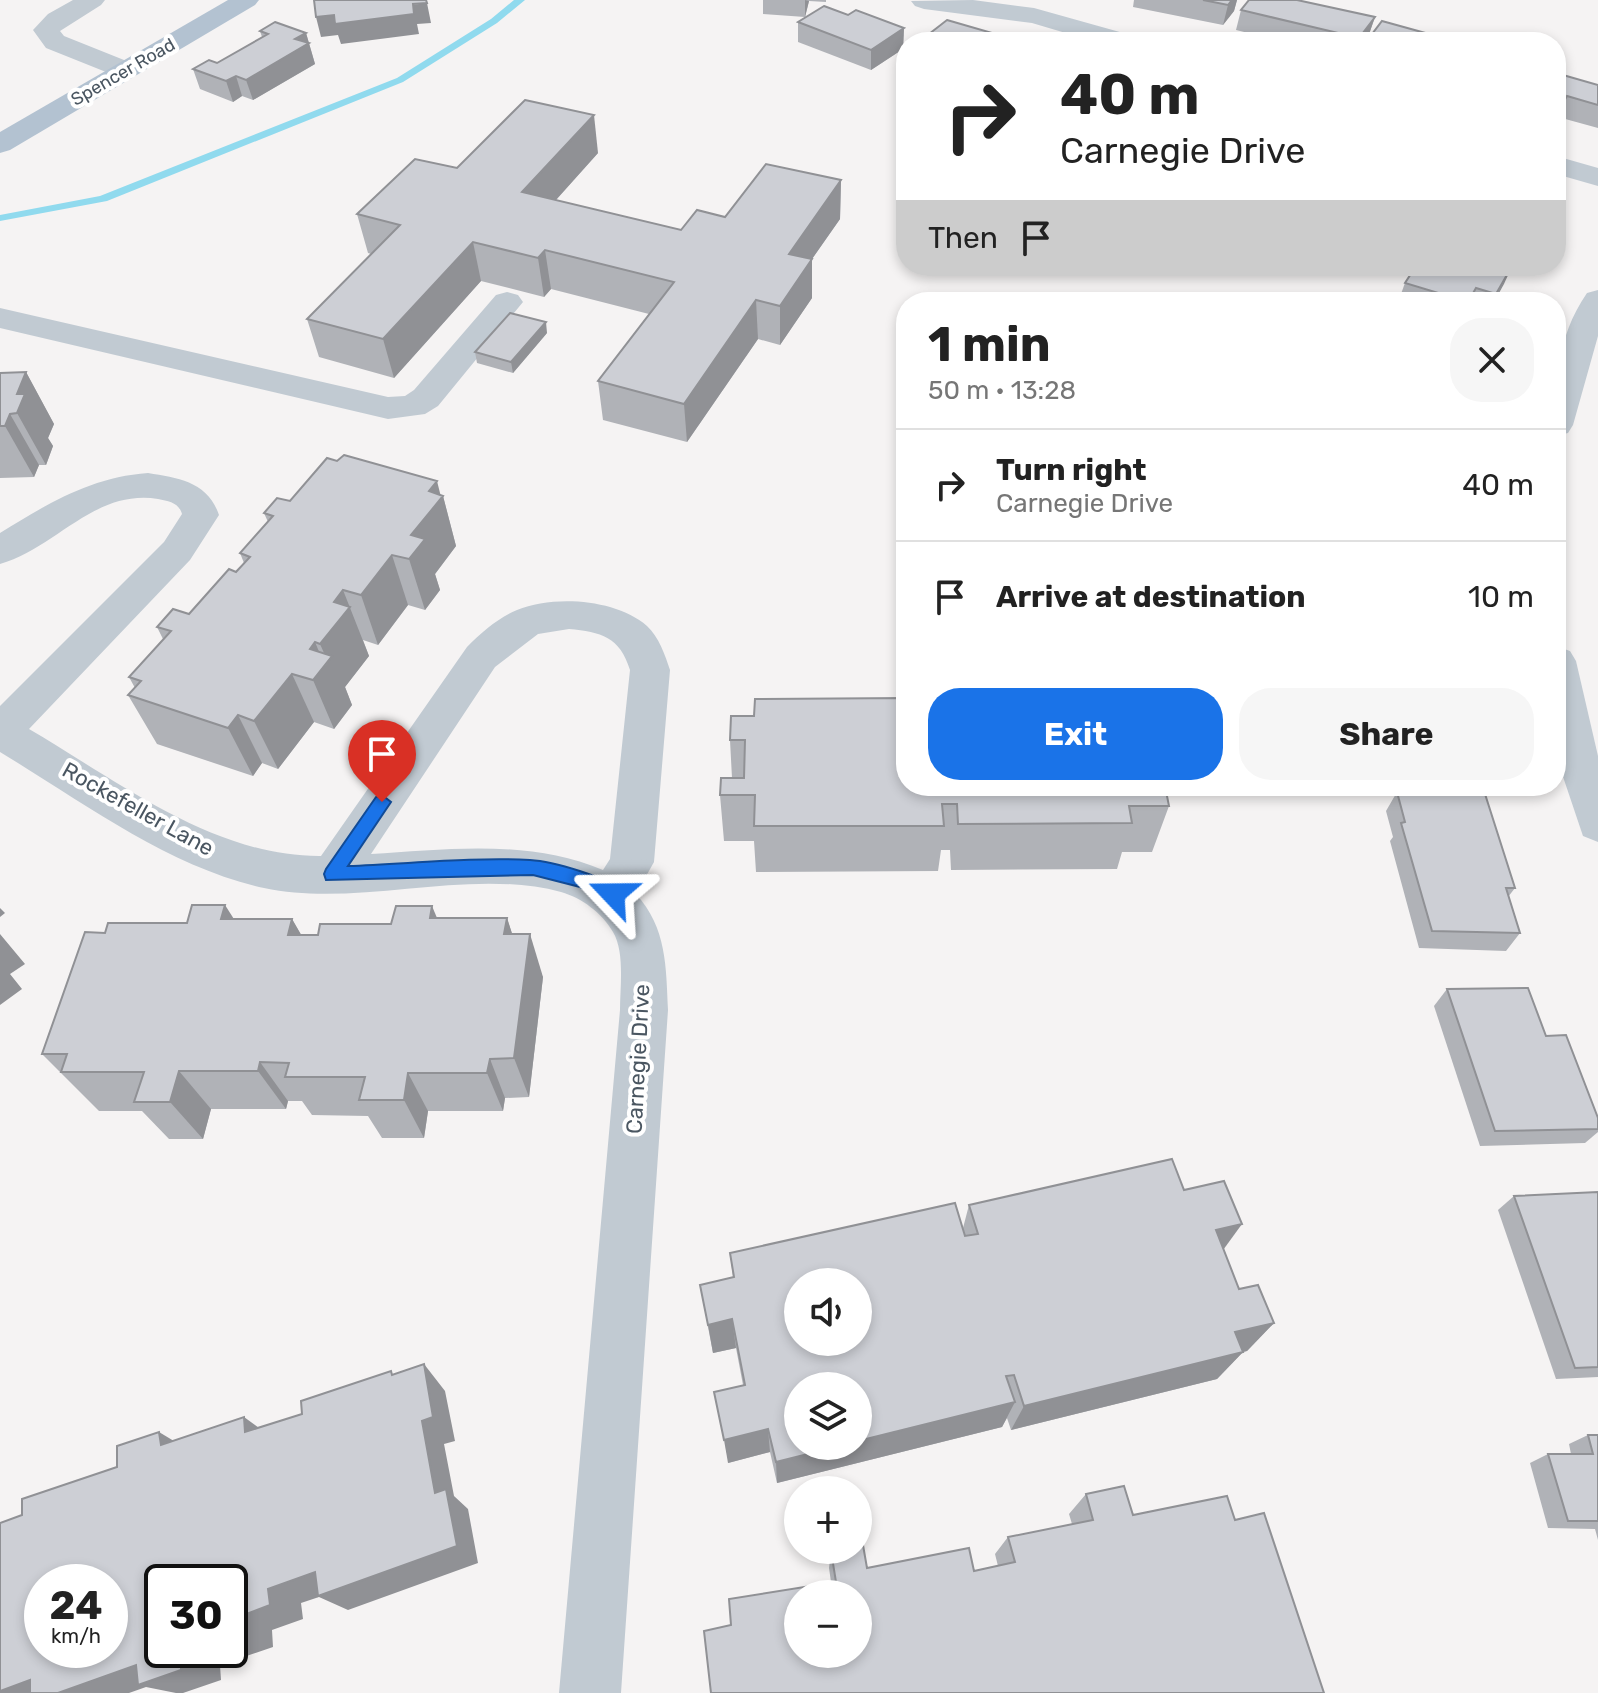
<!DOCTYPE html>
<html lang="en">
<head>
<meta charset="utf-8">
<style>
  :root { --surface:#fff; --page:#f6f6f6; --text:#222; --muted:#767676; --line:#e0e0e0; --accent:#1a73e8 }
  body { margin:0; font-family:Rubik,sans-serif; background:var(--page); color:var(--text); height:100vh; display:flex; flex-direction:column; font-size:30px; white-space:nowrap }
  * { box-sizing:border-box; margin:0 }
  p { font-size:26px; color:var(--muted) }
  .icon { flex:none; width:44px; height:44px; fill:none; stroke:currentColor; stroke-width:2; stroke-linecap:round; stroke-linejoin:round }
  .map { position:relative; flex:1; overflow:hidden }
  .side { position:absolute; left:896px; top:292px; width:670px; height:504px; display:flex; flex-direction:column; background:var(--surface); border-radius:32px; box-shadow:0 4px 12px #0003 }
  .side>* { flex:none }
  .banner { position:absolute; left:896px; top:32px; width:670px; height:244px; border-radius:32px; box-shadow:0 4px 12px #0003; background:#fff; color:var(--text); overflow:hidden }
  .fabs { position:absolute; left:784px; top:1268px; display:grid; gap:16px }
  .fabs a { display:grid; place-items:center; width:88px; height:88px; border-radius:50%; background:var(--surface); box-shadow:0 4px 12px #0003; font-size:40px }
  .speed { position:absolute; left:24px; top:1564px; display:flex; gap:16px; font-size:40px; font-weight:700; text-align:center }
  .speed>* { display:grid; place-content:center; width:104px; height:104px; border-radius:50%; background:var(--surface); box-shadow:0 4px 12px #0003; line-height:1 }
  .speed small { font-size:20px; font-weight:400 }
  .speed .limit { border:4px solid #111; border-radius:12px; background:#fff; color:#111 }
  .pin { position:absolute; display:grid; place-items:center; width:68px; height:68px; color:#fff; margin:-82px -34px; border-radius:50% 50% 50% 0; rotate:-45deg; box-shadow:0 0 8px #0007 }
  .pin .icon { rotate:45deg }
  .me { position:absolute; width:88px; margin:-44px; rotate:293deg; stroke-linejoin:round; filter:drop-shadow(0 0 6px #0008) }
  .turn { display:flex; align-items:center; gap:28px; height:168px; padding:0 32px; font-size:36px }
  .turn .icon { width:104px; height:104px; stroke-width:2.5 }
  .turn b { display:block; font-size:56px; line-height:68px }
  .then { display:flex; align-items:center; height:76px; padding:0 32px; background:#0003; gap:16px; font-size:30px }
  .round { display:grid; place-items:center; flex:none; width:84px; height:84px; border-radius:32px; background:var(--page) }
  .overview { display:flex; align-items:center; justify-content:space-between; height:136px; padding:0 32px }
  h1 { font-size:48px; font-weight:700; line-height:60px }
  .primary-button { display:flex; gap:16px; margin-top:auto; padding:16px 32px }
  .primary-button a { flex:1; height:92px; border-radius:32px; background:var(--accent); color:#fff; font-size:32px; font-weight:700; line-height:92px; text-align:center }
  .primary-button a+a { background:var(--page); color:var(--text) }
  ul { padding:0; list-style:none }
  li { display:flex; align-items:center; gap:24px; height:112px; padding:0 32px; border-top:2px solid var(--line) }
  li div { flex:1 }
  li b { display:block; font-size:30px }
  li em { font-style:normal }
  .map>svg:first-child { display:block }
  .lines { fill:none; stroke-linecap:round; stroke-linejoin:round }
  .stream { fill:#90daee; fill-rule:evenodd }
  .minor { fill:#c1cad2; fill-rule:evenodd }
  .major { fill:#b3c2d1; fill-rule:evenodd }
  .wall { fill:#b0b2b7 }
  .shaded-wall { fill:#909195 }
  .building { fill:#cdcfd5; stroke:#909195; stroke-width:2; fill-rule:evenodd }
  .route { fill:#1a73e8; stroke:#114b97; stroke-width:2 }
  .labels { text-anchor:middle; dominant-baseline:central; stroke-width:8; stroke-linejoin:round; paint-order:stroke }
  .far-street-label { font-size:18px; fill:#4a5661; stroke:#fff }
  .street-label { font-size:22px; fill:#4a5661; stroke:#fff }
</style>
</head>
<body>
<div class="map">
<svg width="1598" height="1693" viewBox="0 0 1598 1693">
  <rect width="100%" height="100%" fill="#f5f3f3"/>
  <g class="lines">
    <!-- stream -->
    <path class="stream" d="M514 0H525L497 23 403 82 107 201 0 221V215L100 196 397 78 491 19Z"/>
    <!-- minor -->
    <g class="minor">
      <path d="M73 0H105L101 5 60 31 64 36 134 64 138 70 134 76H116L46 48 33 30 48 14Z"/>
      <path d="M973 0 1034 8 1134 36 1138 42H1096L1032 23 924 9 915 6 911 1Z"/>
      <path d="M1556 156 1598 168V186L1556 174Z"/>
      <path d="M1598 290V336L1573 425 1568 433 1556 436C1556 383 1555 340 1587 293Z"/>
      <path d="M507 292 518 295 523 302 438 406 425 414 388 419 0 328V308L388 397 405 396 414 390 496 295Z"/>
      <path d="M148 473C179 478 208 482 219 515L190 560 29 729C118 781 214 857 321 856L467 647C482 632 498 618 517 610 554 595 616 599 647 626 659 637 665 655 670 670L654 862 636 894C667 928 666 967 668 1010L621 1693H559L620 1010C620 987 625 952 613 932 602 913 582 898 561 892 468 867 359 908 264 888 168 867 83 802 0 752V706L164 542 182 514C179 503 169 501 158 499 94 489 56 548 0 564V533C47 504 91 477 148 473ZM569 629C601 632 620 637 630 670L610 859 603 870C529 839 449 849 371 854L495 667 538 634Z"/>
      <path d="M1556 646 1570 651 1576 661 1598 756V842L1583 836 1556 756Z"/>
    </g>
    <!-- major -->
    <path class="major" d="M228 0H259L255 5 10 150 0 153V132Z"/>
  </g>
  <!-- wall -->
  <g class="wall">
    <path d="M763 0H826V2L809 1 805 17 763 14Z"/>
    <path d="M1134 0H1237L1234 11 1223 25 1133 7Z"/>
    <path d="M1241 10 1375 17 1368 37 1365 42H1286L1236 30Z"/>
    <path d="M848 15 904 28 903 49 871 70 798 42V22Z"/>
    <path d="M260 31 306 33 315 64 253 100 242 96 233 102 200 89 193 69 217 63 262 37Z"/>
    <path d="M1556 73 1598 85V128L1558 117 1556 120Z"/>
    <path d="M598 153 556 200 681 230 841 180 840 219 812 259V298L780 345 758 339 687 442 603 420 598 381 649 314 551 289 544 297 481 281 394 378 319 357 307 319 371 254 368 253 357 214 457 168Z"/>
    <path d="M1512 266 1494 302H1398L1405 283Z"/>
    <path d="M547 333 513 373 477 363 475 352Z"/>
    <path d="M26 372 54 424 48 438 53 446 46 465H39L34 477 0 478V373Z"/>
    <path d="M441 495 443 496 456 546 435 574 440 590 425 610 408 605 378 645 363 640 369 656 345 687 352 705 334 729 314 722 278 769 262 763 253 776 157 744 128 695 135 688 129 677 163 639 157 627 189 614 244 563 240 553 268 522 264 513 290 501Z"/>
    <path d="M731 716 906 786 1169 806 1152 852H1122L1117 869 951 870 950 850H941L938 871 756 872 754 841H724L720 795 732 778 730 740Z"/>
    <path d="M1410 786H1429L1426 790 1410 789Z"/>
    <path d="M1429 786H1474L1472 789Z"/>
    <path d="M1397 792 1515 888 1508 897 1520 933 1506 951 1419 948 1390 841 1393 837 1386 811Z"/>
    <path d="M437 918H507L512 934 543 977 529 1097 505 1098 503 1111H428L424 1138H382L368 1116 312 1115 302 1101H288L286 1109H211L203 1139H169L142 1111H99L42 1054 105 933 234 919H292L301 935H318Z"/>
    <path d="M1447 989 1546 1036 1598 1118V1132L1585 1143 1480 1146 1434 1006Z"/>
    <path d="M1184 1190 1223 1249 1239 1289 1274 1323 1247 1351 1243 1352 1217 1379 1011 1430 1007 1418 1002 1427 777 1483 770 1452 728 1463 743 1385 736 1348 713 1353 700 1285 733 1277 730 1253 963 1228 969 1205Z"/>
    <path d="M1598 1192V1377L1556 1379 1498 1210 1514 1196Z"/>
    <path d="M1588 1435H1598V1540L1595 1529 1548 1528 1530 1463 1548 1454H1571L1569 1444Z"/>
    <path d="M1086 1494 1133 1515 1235 1520 731 1625 831 1582 829 1568 831 1551 867 1568 974 1571 998 1566 995 1554 1008 1537 1072 1524 1069 1514Z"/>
  </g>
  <!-- shaded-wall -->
  <g class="shaded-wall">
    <path d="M805 0 809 1 805 17Z"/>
    <path d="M1232 0H1237L1234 11 1223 25 1228 5Z"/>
    <path d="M427 3 431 23 417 24 419 34 341 44 338 35 321 37 316 17Z"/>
    <path d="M1375 17 1368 37 1365 42H1358L1359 38Z"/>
    <path d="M904 28 903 49 871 70V50Z"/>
    <path d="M306 33 315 64 253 100 246 80 295 39Z"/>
    <path d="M236 76 242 96 233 102 226 81Z"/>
    <path d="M594 115 598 153 528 231 522 192Z"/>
    <path d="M841 180 840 219 812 259V298L780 345V306L789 254Z"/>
    <path d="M473 242 481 281 394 378 383 339Z"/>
    <path d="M545 250 551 289 544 297 538 258Z"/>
    <path d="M1512 266 1504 284 1494 302H1493Z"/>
    <path d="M756 300 758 339 687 442 684 404Z"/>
    <path d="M546 322 547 333 513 373 511 362Z"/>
    <path d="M26 372 54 424 48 438 53 446 46 465 17 413V394Z"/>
    <path d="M10 414 39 465 34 477 5 426Z"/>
    <path d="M437 481 441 497 443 496 456 546 435 574 440 590 425 610 409 559 411 535 429 491Z"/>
    <path d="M392 555 408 605 378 645 361 595Z"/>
    <path d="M343 590 369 656 345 687 352 705 334 729 313 680 310 649 315 642 325 666 328 662 320 644 334 602Z"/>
    <path d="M292 674 314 722 278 769 254 721Z"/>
    <path d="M238 715 262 763 253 776 228 728Z"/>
    <path d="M225 905 253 949 221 919Z"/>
    <path d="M432 906 450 949 430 918Z"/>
    <path d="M0 908 5 913 0 917Z"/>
    <path d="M507 918 521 961 504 934Z"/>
    <path d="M292 919 317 962 288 935Z"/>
    <path d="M0 934 25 964 10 974 22 989 0 1005Z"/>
    <path d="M530 934 543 977 529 1097 514 1058Z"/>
    <path d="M490 1059 505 1098 503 1111 487 1073Z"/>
    <path d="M260 1062 288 1101 286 1109 258 1071Z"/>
    <path d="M179 1071 211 1109 203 1139 170 1102Z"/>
    <path d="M408 1073 428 1111 424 1138 404 1100Z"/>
    <path d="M1242 1224 1218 1257 1216 1230Z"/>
    <path d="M732 1319 736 1348 713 1353 708 1325Z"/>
    <path d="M1274 1323 1247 1351 1210 1360 1235 1332Z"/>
    <path d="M1243 1352 1217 1379 1011 1430 1024 1406Z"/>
    <path d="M424 1364 445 1391 455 1441 444 1444 454 1496 468 1509 478 1563 348 1610 319 1597 301 1603 303 1619 272 1630 273 1647 220 1665 221 1680 183 1693H176L146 1687 129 1693H0V1691L30 1680 136 1665 181 1655 194 1650H230V1637L236 1618 268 1589 435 1493 422 1421Z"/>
    <path d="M1015 1402 1002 1427 777 1483 776 1462 840 1446H858V1441Z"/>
    <path d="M244 1417 277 1441 245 1432Z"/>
    <path d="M768 1429 770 1452 728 1463 724 1440Z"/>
    <path d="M159 1432 197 1455 161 1445Z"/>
  </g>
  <!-- building -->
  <g class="building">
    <path d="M314 0H426L427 3 413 4 414 14 335 24 334 15 316 17Z"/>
    <path d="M1203 0H1232L1228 5Z"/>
    <path d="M1249 0H1297L1375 17 1359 38 1241 10Z"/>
    <path d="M824 6 848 15 856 10 904 28 871 50 798 22Z"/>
    <path d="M947 20 1023 42 920 41Z"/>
    <path d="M1382 21 1458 42H1366Z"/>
    <path d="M275 22 306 33 295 39 309 43 246 80 236 76 226 81 193 69 209 60 217 63 268 34 260 31Z"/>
    <path d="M1556 73 1598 85V105L1567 96 1564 101 1556 99Z"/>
    <path d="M525 100 594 115 522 192 681 230 697 210 725 217 766 164 841 180 789 254 812 259 780 306 756 300 684 404 598 381 674 282 545 250 538 258 473 242 383 339 307 319 400 225 357 214 415 159 457 168Z"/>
    <path d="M1416 266H1512L1496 294 1476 288 1468 302 1405 283Z"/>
    <path d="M510 313 546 322 511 362 475 352Z"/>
    <path d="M26 372 17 394H25L17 413 10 414 5 426H0V373Z"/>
    <path d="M344 455 437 481 429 491 443 496 411 535 425 539 409 559 392 555 361 595 343 590 334 602 350 607 320 644 315 642 310 649 332 656 313 680 292 674 254 721 238 715 228 728 128 695 141 681 129 677 171 631 157 627 173 609 189 614 229 569 236 572 250 557 240 553 273 516 264 513 277 498 290 501 327 458 337 461Z"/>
    <path d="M906 698V786H1165L1169 806H1129L1132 823 958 824 957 804H942L944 826H754L755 795H720L721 778H744L745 740H730L731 716H754L755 699Z"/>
    <path d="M1397 792 1485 794 1515 888H1506L1520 933 1432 931 1401 823 1405 822Z"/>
    <path d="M192 905H225L221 919H292L288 935H318L320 924H391L396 906H432L430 918H507L504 934H530L514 1058 490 1059 487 1073H408L404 1100H359L365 1077H285L289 1063 260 1062 258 1071H179L170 1102H134L144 1072H61L67 1054H42L85 932 105 933 108 923H187Z"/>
    <path d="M1528 988 1546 1036 1566 1035 1598 1118V1129L1495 1131 1447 989Z"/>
    <path d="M1172 1159 1184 1190 1224 1181 1242 1224 1216 1230 1239 1289 1258 1285 1274 1323 1235 1332 1243 1352 1024 1406 1014 1375 1006 1376 1015 1402 858 1441V1386H798V1446H840L776 1462 768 1429 724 1440 714 1392 745 1385 732 1319 708 1325 700 1285 734 1277 730 1253 955 1203 965 1236 978 1234 969 1205ZM798 1282H858V1342H798Z"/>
    <path d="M1598 1192V1367L1575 1368 1514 1196Z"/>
    <path d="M424 1364 433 1417 422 1421 435 1493 446 1489 457 1546 318 1596 315 1572 268 1589 270 1605 236 1618 237 1635 230 1637V1582H162V1650H194L181 1655V1670L138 1685 136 1665 58 1693H30V1680L0 1691V1523L22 1515V1499L117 1467V1446L159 1432 161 1445 244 1417 245 1432 302 1414 301 1401 391 1371 392 1375ZM42 1582H110V1650H42Z"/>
    <path d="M1588 1435H1598V1521H1568L1548 1454H1593Z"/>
    <path d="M1124 1486 1133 1515 1227 1496 1235 1520 1264 1513 1324 1693H711L704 1631 731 1625 729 1599 836 1582 831 1551 858 1550V1546L863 1545 867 1568 969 1548 974 1571 1015 1562 1008 1537 1093 1520 1086 1494ZM798 1594H858V1654H798Z"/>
  </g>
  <!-- route -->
  <path class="route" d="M382 795 391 802 348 866C408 864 470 857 530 860 549 861 613 877 622 894L619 900 613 902 580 887 533 875 326 880 324 874 326 869 376 797Z"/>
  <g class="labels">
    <!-- far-street labels -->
    <g class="far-street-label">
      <text transform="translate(123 72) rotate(-30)">Spencer Road</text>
    </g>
    <!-- street labels -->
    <g class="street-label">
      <text transform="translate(138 809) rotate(29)">Rockefeller Lane</text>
      <text transform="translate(638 1059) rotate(-87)">Carnegie Drive</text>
    </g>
  </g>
</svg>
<div class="fabs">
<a><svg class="icon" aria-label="sound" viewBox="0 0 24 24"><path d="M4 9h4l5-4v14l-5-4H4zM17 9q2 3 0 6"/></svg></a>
<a><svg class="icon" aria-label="layers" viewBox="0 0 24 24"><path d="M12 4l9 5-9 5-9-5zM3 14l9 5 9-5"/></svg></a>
<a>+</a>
<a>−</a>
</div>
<div class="speed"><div>24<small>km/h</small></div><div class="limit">30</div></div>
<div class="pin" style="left:382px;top:802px;background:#d93025"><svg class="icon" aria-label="arrive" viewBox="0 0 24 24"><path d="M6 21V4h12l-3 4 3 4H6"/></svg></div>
<svg class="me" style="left:613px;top:894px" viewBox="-20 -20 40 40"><path d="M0-17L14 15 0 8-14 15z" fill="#1a73e8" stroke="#fff" stroke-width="4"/></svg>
<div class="banner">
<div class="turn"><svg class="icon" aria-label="right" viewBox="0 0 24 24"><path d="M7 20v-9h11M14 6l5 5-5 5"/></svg><div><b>40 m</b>Carnegie Drive</div></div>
<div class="then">Then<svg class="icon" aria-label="arrive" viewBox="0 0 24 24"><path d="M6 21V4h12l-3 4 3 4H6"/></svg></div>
</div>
<section class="side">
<div class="overview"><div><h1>1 min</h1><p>50 m · 13:28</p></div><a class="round"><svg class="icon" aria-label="close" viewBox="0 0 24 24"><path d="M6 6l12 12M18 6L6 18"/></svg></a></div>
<ul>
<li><svg class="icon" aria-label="right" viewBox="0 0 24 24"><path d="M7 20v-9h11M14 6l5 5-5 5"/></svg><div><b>Turn right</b><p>Carnegie Drive</p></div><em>40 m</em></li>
<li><svg class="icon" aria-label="arrive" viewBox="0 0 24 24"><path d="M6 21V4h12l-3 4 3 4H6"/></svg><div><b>Arrive at destination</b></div><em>10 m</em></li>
</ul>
<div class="primary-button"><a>Exit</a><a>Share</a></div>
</section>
</div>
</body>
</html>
